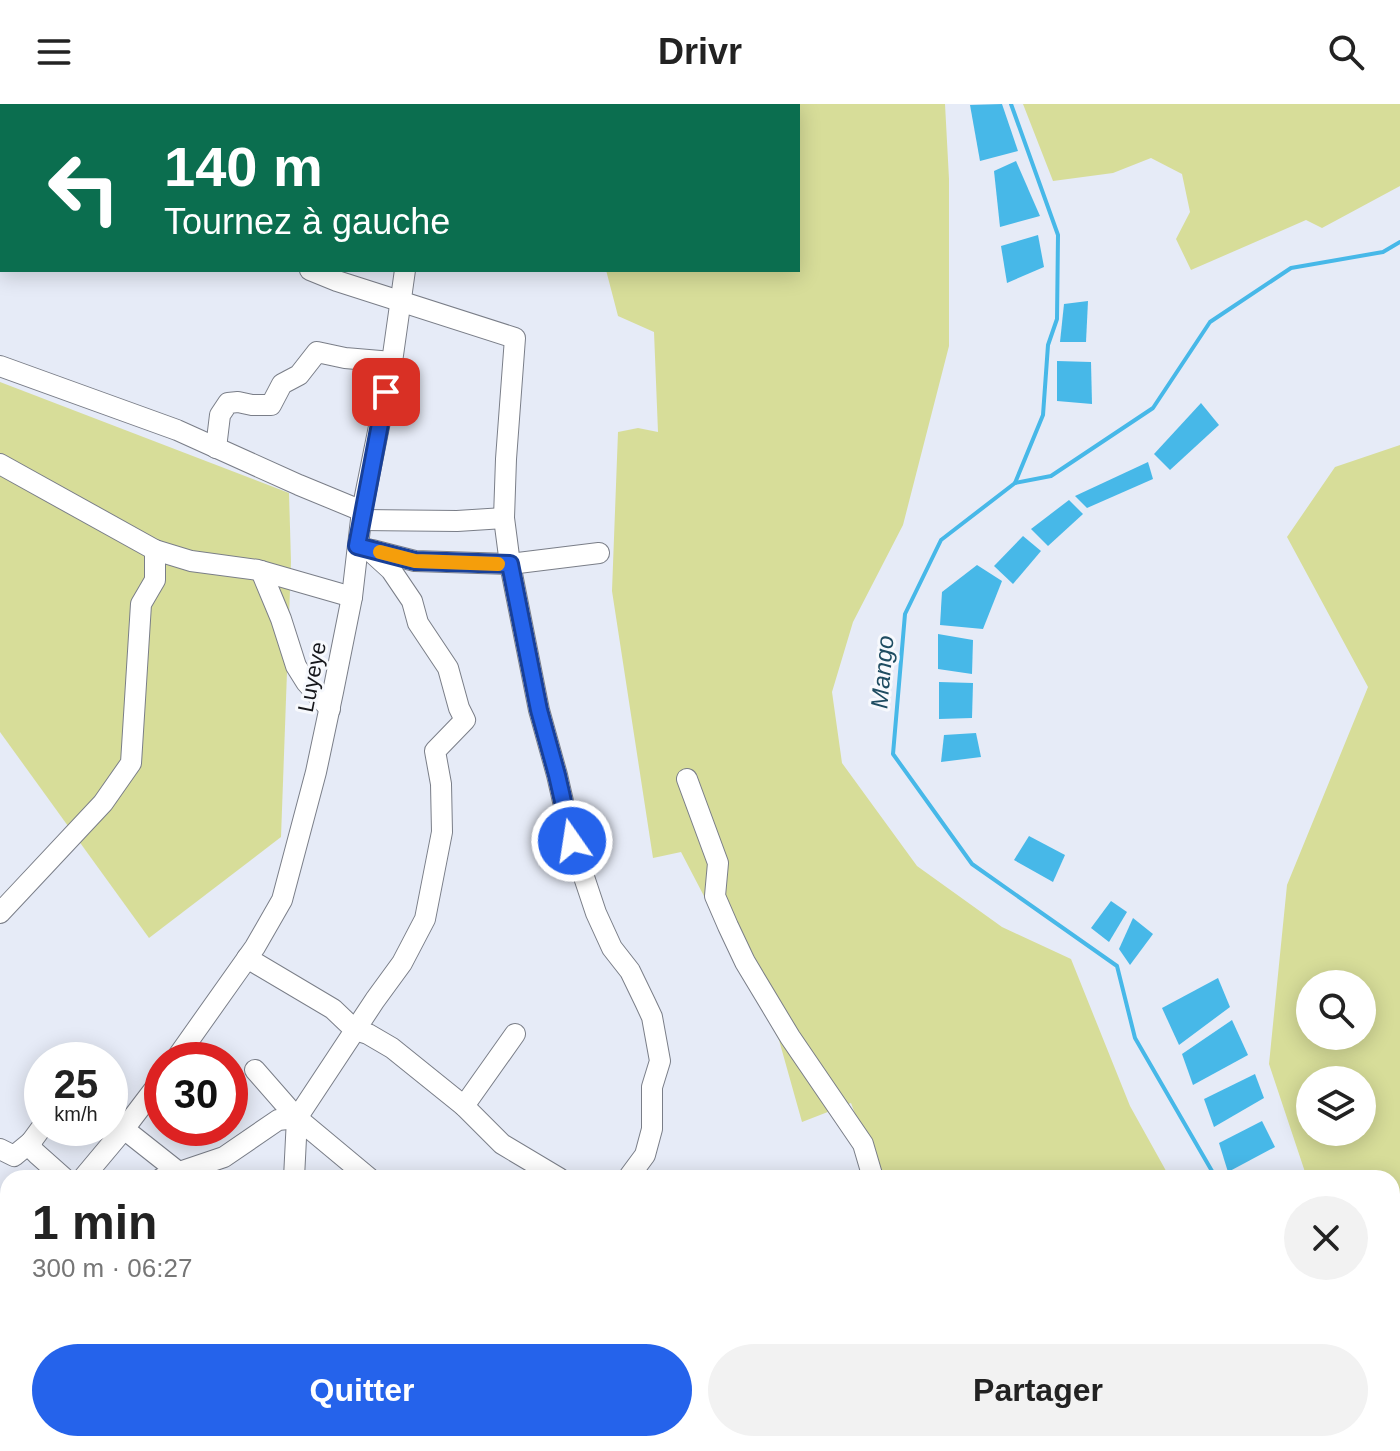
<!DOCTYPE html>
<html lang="fr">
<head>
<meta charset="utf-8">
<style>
  :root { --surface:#fff; --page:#f2f2f2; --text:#222; --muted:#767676; --accent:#2563eb }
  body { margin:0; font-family:Arial,sans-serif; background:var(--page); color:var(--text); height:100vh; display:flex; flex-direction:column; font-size:30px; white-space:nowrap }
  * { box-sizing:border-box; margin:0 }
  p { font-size:26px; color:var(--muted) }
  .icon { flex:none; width:44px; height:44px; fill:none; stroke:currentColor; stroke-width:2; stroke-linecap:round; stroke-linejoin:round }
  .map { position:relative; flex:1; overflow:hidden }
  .panel { position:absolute; left:0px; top:1066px; width:1400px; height:282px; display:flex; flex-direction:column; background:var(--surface); border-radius:24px 24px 0 0; box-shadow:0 4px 20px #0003 }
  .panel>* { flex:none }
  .banner { position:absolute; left:0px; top:0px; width:800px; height:168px; box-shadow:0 4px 20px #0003; background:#0b6e4f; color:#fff; overflow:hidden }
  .tools { position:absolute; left:1296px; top:866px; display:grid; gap:16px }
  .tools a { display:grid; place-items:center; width:80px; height:80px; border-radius:50%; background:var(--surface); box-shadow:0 4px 20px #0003; font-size:40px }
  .speed { position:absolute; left:24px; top:938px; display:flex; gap:16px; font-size:40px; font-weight:700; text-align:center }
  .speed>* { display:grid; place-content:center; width:104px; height:104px; border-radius:50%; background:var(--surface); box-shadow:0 4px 20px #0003; line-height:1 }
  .speed small { font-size:20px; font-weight:400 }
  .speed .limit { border:12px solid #d22; background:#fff; color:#111 }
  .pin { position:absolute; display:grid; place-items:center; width:68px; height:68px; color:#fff; margin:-34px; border-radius:16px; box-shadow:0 4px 12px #0006 }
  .me { position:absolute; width:88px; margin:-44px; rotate:347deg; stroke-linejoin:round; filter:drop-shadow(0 0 6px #0008) }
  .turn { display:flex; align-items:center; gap:28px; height:168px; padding:0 32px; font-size:36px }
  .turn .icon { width:104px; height:104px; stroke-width:2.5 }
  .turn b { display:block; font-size:56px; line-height:68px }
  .round { display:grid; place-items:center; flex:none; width:84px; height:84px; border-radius:42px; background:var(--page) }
  .headline { display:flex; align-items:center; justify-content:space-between; height:136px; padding:0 32px }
  h1 { font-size:48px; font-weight:600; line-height:60px }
  .primary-button { display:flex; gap:16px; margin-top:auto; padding:16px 32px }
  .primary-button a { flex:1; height:92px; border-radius:48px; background:var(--accent); color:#fff; font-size:32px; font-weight:600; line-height:92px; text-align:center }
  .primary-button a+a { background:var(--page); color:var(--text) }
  header { display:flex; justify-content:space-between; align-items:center; height:104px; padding:0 32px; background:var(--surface); font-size:36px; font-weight:600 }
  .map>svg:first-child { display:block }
  .green { fill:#d7dd99; fill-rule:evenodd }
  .water { fill:#47b8e8 }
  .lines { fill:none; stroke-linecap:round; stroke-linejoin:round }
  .stream { stroke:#47b8e8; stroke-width:4 }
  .minor-casing { stroke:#7a7e88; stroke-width:22 }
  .minor { stroke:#fff; stroke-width:20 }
  .route-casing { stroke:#184099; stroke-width:20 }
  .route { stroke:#2563eb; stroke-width:14 }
  .slow { stroke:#f59e0b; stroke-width:14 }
  .labels { text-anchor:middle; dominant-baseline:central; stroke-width:6; stroke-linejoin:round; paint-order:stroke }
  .street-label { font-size:22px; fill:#16171b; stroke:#f7f9fd }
  .water-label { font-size:24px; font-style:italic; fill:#1e4c61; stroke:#f7f9fd }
</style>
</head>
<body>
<header><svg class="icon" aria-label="menu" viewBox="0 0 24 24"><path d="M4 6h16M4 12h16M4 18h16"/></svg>Drivr<svg class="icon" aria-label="search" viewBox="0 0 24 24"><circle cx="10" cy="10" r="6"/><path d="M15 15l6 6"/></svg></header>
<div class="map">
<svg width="1400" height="1347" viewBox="0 0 1400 1347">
  <rect width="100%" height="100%" fill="#e6ebf7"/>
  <!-- green -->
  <g class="green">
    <path d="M655 0H945L949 75V242L903 421 853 518 832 588 842 659 917 762 1002 823 1071 855 1130 1002 1170 1074H879L851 999 802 1018 779 936 681 748 653 754 612 487 618 328 638 324 658 328 654 228 618 212 606 166H798V2H656Z"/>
    <path d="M1023 0H1400V82L1322 124 1306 116 1191 166 1176 135 1190 108 1182 70 1151 54 1113 69 1053 77Z"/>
    <path d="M0 278 289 389 291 458 281 733 149 834 0 628Z"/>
    <path d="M1400 341V1328L1392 1327V1074H1307L1269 960 1287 781 1368 583 1287 433 1335 363ZM1362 880V932H1310V880ZM1362 976V1028H1310V976Z"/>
    <rect x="1089" y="1340" width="196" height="7"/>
  </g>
  <!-- water -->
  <g class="water">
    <path d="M1002 0 1018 47 980 57 970 1Z"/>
    <path d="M1016 57 1040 112 1000 123 994 67Z"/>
    <path d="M1038 131 1044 163 1007 179 1001 142Z"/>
    <path d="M1088 197 1086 238H1060L1064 200Z"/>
    <path d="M1057 257 1091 258 1092 300 1057 297Z"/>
    <path d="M1201 299 1219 321 1170 366 1154 350Z"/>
    <path d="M1148 358 1153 375 1087 404 1075 392Z"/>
    <path d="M1069 396 1083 410 1048 442 1031 425Z"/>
    <path d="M1023 432 1041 447 1013 480 994 462Z"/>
    <path d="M977 461 1002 477 983 525 940 521 942 488Z"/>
    <path d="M938 530 973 536 972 570 938 565Z"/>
    <path d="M939 578 973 579 972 614 939 615Z"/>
    <path d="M976 629 981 653 941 658 944 631Z"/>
    <path d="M1029 732 1065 751 1053 778 1014 756Z"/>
    <path d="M1111 797 1127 808 1109 838 1091 824Z"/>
    <path d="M1133 814 1153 830 1130 861 1119 845Z"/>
    <path d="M1218 874 1230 903 1179 941 1162 904Z"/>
    <path d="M1232 916 1248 951 1193 981 1182 950Z"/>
    <path d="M1255 970 1264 994 1214 1023 1204 995Z"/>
    <path d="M1262 1017 1275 1043 1228 1068 1219 1039Z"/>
  </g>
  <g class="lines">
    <!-- stream -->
    <g class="stream">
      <path d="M1011 0 1058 131 1057 215 1048 241 1043 311 1015 379 941 436 905 510 893 650 972 760 1117 862 1135 934 1216 1074"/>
      <path d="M1015 379 1051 372 1153 304 1210 218 1291 164 1383 148 1400 138"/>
      <path d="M1322 1340 1325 1347"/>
    </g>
    <!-- minor casing -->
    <g class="minor-casing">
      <g id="minor">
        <path d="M173 0 177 2"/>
        <path d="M191 0 192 2"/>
        <path d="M23 2 25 0"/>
        <path d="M242 2 243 0"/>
        <path d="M421 2 422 0"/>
        <path d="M0 14 2 15"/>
        <path d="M0 45 2 41"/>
        <path d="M310 166 337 177 515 234 506 355 504 414 510 460 539 606 557 671 572 737 596 809 612 844 630 867 645 898 652 913 660 957 652 983V1025L645 1051 628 1074"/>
        <path d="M0 262 177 326 299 381 362 407"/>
        <path d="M216 344 220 311 228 299 238 298 252 301H271L282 280 299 271 317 248 345 254 392 258"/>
        <path d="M0 360 155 446 191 457 258 466 352 493"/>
        <path d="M361 416 457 417 504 414"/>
        <path d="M372 446 415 457 510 460 599 449"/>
        <path d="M261 467 281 515 296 562 306 578 330 605"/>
        <path d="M687 675 718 759 715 792 728 822 745 858 790 933 863 1040 873 1074"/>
        <path d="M0 809 103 699 131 659 141 500 155 476V446"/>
        <path d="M247 854 333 905 355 926 368 930 392 944 464 1002 502 1040 559 1074"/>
        <path d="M175 956 255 843 282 796 316 668 333 588 352 493 362 407 392 258 405 166"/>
        <path d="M255 966 297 1014 369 1074"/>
        <path d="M464 1002 515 930"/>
        <path d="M42 1023 31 1038 33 1046 37 1050 64 1074"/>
        <path d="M124 1025 186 1074"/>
        <path d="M0 1045 14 1052 31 1038"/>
        <path d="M83 1074 124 1025 162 975"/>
        <path d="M162 1074 224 1053 278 1016 297 1014"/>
        <path d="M294 1074 297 1014 375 896 402 859 425 815 442 728 441 680 435 647 465 616 459 604 448 564 418 519 412 497 391 466 368 445"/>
        <path d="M0 1191 8 1180"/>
        <path d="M468 1340 473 1347"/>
        <path d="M599 1340 604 1347"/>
        <path d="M713 1340 721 1347"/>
        <path d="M22 1347 27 1340"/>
        <path d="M73 1347 79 1340"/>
        <path d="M397 1347 403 1340"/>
        <path d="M529 1347 541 1340"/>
        <path d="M796 1347 799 1340"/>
        <path d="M905 1347 907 1340"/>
        <path d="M984 1347 985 1340"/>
      </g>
    </g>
    <!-- minor -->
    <use href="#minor" class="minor"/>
  </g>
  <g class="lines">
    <!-- route casing -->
    <g class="route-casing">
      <path id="route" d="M386 288 357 442 415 457 510 460 539 606 557 671 572 737"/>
    </g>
    <!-- route -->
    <use href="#route" class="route"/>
    <!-- slow -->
    <path class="slow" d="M380 448 415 457 498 460"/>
  </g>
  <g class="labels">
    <!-- street labels -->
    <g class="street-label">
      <text transform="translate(312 573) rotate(-79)">Luyeye</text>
    </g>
    <!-- water labels -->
    <g class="water-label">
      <text transform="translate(882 568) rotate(-85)">Mango</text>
    </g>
  </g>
</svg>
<div class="tools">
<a><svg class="icon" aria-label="search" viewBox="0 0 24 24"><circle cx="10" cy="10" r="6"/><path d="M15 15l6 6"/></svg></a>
<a><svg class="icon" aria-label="layers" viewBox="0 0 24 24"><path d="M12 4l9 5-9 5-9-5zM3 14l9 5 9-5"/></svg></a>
</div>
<div class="speed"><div>25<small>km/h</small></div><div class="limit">30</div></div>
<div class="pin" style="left:386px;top:288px;background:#d93025"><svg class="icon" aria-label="arrive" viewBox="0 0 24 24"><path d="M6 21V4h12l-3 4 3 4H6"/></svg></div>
<svg class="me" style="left:572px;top:737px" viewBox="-20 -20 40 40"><circle r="17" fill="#2563eb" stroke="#fff" stroke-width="3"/><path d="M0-11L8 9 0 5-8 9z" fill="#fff"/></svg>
<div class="banner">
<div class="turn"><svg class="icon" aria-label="left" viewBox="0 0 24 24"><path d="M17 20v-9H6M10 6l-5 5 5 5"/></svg><div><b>140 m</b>Tournez à gauche</div></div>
</div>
<section class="panel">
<div class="headline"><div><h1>1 min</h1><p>300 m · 06:27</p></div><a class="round"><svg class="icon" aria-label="close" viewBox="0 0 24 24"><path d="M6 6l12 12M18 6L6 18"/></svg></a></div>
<div class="primary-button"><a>Quitter</a><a>Partager</a></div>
</section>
</div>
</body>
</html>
